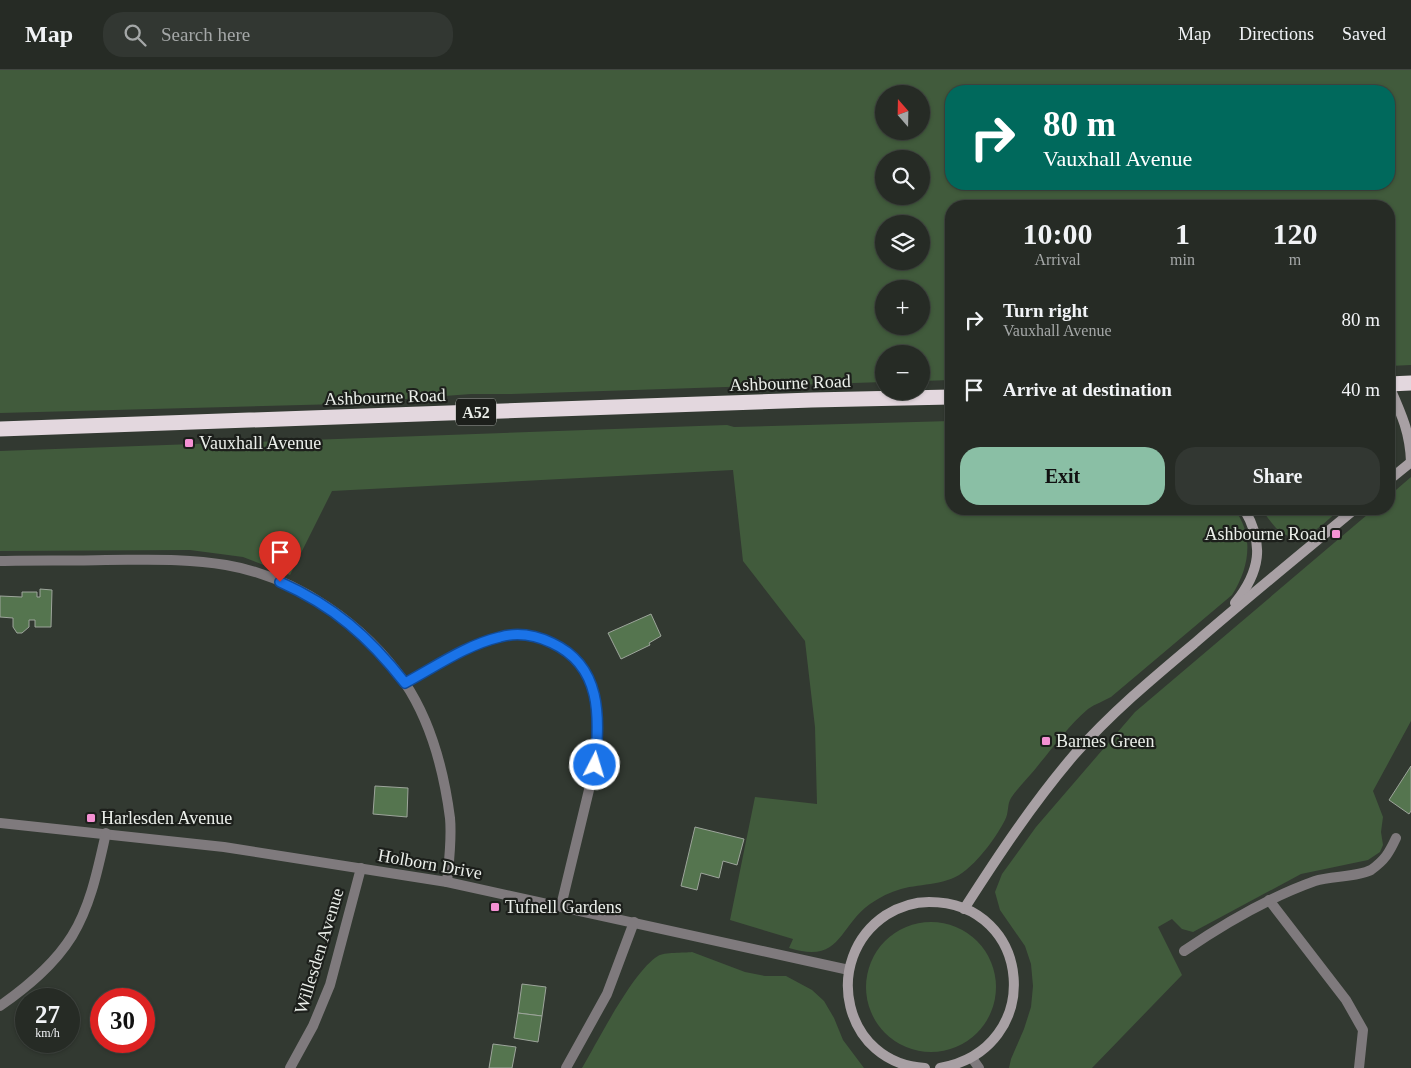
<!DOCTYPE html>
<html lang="en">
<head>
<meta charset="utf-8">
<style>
  :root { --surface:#262b25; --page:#323732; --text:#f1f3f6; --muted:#a4a7a7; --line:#424742; --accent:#8abfa5 }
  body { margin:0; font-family:Georgia,serif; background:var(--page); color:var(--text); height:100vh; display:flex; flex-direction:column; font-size:19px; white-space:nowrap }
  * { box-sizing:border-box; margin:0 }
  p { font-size:16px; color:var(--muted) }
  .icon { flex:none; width:28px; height:28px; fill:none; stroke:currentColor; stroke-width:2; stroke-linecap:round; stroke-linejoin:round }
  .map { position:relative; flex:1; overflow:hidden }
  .sheet { position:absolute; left:945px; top:130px; width:450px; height:315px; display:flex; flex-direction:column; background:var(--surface); border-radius:20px; box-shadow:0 1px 4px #0004,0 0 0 1px var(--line) }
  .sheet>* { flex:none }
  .top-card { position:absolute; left:945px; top:15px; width:450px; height:105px; border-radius:20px; box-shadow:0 1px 4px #0004,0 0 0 1px var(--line); background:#00695c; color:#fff; overflow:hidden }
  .needle { width:32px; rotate:340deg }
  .fabs { position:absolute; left:875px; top:15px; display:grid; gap:10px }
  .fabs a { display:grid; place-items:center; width:55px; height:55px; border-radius:50%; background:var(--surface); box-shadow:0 1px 4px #0004,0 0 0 1px var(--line); font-size:25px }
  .speed { position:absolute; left:15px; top:918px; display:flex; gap:10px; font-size:25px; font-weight:700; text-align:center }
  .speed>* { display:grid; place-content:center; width:65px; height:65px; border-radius:50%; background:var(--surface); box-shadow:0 1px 4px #0004,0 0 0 1px var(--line); line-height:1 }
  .speed small { font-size:12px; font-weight:400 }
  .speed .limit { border:8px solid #d22; background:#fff; color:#111 }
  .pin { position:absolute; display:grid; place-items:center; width:42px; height:42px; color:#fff; margin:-51px -21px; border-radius:50% 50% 50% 0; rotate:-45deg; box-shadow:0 0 5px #0007 }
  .pin .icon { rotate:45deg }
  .me { position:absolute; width:55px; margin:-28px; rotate:5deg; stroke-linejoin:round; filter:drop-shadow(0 0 4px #0008) }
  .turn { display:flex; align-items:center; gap:18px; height:105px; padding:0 15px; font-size:22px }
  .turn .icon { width:65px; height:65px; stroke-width:2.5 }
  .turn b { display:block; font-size:35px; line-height:42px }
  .eta { display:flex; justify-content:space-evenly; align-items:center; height:85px; text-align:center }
  .eta b { font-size:30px; font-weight:800; line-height:35px }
  .primary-button { display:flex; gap:10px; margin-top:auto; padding:10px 15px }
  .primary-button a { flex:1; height:58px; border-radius:20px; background:var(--accent); color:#111; font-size:20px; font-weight:800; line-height:58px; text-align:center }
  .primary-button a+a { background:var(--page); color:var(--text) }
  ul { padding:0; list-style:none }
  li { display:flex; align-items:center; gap:15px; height:70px; padding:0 15px }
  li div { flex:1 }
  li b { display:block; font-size:19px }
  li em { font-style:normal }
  header { display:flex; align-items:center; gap:30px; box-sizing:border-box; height:70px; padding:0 25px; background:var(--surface); border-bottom:1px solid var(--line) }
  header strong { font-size:24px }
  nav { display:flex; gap:28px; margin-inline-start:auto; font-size:18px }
  .search { width:350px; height:45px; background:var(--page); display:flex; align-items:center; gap:12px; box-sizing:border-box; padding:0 18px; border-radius:20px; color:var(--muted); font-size:19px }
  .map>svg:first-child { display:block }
  .green { fill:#415b3c; fill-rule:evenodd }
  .building { fill:#55754f; stroke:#9da59b }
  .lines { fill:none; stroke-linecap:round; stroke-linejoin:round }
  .street { stroke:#7f7a7d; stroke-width:10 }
  .secondary { stroke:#a8a0a4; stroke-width:10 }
  .highway { stroke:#e3d7de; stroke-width:15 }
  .route-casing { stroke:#114b97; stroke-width:12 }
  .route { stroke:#1a73e8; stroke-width:9 }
  .poi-dot { fill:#f491d3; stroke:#1c1f1b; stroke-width:2 }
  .labels { text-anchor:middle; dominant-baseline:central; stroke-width:4.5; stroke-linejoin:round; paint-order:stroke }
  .shield { fill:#1c1f1b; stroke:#adb1ac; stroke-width:1 }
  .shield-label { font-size:16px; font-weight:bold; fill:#ebefea }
  .street-label { font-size:18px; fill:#ebefea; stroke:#1c1f1b }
  .poi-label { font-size:18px; fill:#ebefea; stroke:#1c1f1b; text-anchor:start }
</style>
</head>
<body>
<header>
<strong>Map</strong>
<div class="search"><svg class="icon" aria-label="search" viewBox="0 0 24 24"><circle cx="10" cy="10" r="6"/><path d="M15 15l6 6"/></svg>Search here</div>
<nav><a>Map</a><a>Directions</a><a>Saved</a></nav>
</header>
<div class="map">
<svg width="1411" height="998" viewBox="0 0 1411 998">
  <rect width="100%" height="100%" fill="#323931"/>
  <!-- green -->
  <g class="green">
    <path d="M0 0H1411V295L1389 296V136H951V310L921 311V284H884V312L512 324H471L340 334 0 343ZM1389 21V114H951V21ZM884 24H921V61H884ZM884 89H921V126H884ZM884 154H921V191H884ZM884 219H921V256H884Z"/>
    <path d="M951 351V439H1234C1255 465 1249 499 1232 525L1111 627C1104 631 1095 634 1088 639 1070 654 1055 675 1040 693 1031 705 1019 716 1011 728 1007 734 1009 743 1005 750 997 766 980 789 966 800 947 816 923 813 901 819 890 822 880 827 870 834 837 858 842 894 789 878L793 869 730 850 755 727 817 734 815 657 805 571 743 491 733 400 332 421 290 505 243 487 190 480 0 481V381L727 355 734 357Z"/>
    <path d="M1411 407V651L1373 721 1383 747 1381 762 1383 775 1380 782 1368 790 1301 804 1193 862 1182 859 1172 849 1158 857 1182 905 1092 998H1009L1011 989 1024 959 1031 937 1033 916 1031 894 1025 876 1000 840 995 822 1002 804 1036 757 1135 642 1374 439H1389V426Z"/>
    <path d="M1261 439H1340C1325 452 1304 477 1282 463 1274 458 1267 446 1261 439Z"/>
    <circle cx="931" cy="917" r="65"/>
    <path d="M692 882 745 902 765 906H786L812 920 824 931 834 948 843 970 864 998H582C598 971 633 901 658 886 664 882 684 883 692 882Z"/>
  </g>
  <!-- building -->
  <g class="building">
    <path d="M40 519 52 520 51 557H35V550H29V557L22 563H17L13 557V548L0 547V526L22 527V522H37V527H40Z"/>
    <path d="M651 544 661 566 649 573 650 575 621 589 608 563Z"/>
    <path d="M1411 696V741L1409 744 1389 730Z"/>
    <path d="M375 716 408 718 407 747 373 744Z"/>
    <path d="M695 757 744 769 737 795 723 791 719 808 701 803 697 820 681 816Z"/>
    <path d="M522 914 546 917 542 946 518 943Z"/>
    <path d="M518 943 542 946 538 972 514 968Z"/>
    <path d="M493 974 516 977 512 998H489Z"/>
  </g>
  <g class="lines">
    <!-- street -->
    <g class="street">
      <path d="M0 491C35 490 70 491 106 490 146 490 186 488 226 495 296 507 365 554 405 613 431 652 444 702 450 748 452 769 449 791 447 812"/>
      <path d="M405 613C435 597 466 575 500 567 518 562 535 565 552 573 601 595 600 648 595 695L561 836"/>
      <path d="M0 753 224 777 447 812 849 900"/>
      <path d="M1269 830 1346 930 1363 960 1359 998"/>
      <path d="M1184 881C1225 853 1267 828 1315 811 1330 806 1358 807 1371 800 1385 790 1389 783 1396 768"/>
      <path d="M0 936C27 917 54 895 72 866 91 835 98 798 106 763"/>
      <path d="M972 988 979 998"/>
      <path d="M290 998 313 956 330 915 361 798"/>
      <path d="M566 998 607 924 634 852"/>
    </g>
    <!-- secondary -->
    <g class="secondary">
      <path d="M1389 316C1401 343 1410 362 1411 392"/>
      <path d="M1389 410 1411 392"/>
      <path d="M1235 533C1260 502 1265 474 1244 439"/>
      <path d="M964 839C998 786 1033 733 1074 685 1111 643 1153 608 1196 572 1248 527 1302 483 1355 439"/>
      <path d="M925 998C844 994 820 889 886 845 899 837 915 832 929 832 1034 832 1046 979 940 998"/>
    </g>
    <!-- highway -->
    <g class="highway">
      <path d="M1389 314 1411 313"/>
      <path d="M0 359 812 330 951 327"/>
    </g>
  </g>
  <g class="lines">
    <!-- route casing -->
    <g class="route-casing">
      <path id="route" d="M280 512C334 536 369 567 405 613 435 597 466 575 500 567 518 562 535 565 552 573 602 596 600 647 595 695"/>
    </g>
    <!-- route -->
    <use href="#route" class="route"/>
  </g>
  <!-- markers -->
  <g class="poi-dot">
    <rect x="184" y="368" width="10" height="10" rx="2.5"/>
    <rect x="1331" y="459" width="10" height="10" rx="2.5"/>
    <rect x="1041" y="666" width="10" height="10" rx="2.5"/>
    <rect x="86" y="743" width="10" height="10" rx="2.5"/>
    <rect x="490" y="832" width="10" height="10" rx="2.5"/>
  </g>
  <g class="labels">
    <!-- shield labels -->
    <rect class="shield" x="456" y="328.5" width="40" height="27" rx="4"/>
    <g class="shield-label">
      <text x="476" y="342">A52</text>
    </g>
    <!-- street labels -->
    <g class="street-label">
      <text transform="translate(790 313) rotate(-2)">Ashbourne Road</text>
      <text transform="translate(385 327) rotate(-2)">Ashbourne Road</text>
      <text transform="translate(430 794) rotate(10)">Holborn Drive</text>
      <text transform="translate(319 881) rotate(-73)">Willesden Avenue</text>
    </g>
    <!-- poi labels -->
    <g class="poi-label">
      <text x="199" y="373">Vauxhall Avenue</text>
      <text x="1326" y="464" text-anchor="end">Ashbourne Road</text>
      <text x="1056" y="671">Barnes Green</text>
      <text x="101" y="748">Harlesden Avenue</text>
      <text x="505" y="837">Tufnell Gardens</text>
    </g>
  </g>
</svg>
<div class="fabs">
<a><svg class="needle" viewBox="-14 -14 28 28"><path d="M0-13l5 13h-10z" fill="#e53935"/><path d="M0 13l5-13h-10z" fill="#a4a7a7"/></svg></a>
<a><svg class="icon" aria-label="search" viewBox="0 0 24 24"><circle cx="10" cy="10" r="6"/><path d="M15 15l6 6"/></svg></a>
<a><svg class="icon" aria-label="layers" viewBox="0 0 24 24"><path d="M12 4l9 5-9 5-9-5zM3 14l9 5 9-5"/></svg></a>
<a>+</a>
<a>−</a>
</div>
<div class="speed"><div>27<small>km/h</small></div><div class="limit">30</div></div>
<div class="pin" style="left:280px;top:512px;background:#d93025"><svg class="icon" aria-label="arrive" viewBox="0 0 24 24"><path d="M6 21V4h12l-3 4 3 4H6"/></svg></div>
<svg class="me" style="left:595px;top:695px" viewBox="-20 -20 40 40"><circle r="17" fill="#1a73e8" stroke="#fff" stroke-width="3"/><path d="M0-11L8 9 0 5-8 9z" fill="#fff"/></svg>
<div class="top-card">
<div class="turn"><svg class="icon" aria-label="right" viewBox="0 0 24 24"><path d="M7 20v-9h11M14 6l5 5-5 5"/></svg><div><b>80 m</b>Vauxhall Avenue</div></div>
</div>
<section class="sheet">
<div class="eta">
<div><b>10:00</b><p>Arrival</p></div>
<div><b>1</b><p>min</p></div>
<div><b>120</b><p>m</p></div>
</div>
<ul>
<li><svg class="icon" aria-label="right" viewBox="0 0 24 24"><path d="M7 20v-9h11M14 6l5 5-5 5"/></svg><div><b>Turn right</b><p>Vauxhall Avenue</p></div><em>80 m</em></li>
<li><svg class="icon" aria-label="arrive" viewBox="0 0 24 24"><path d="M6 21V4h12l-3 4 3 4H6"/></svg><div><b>Arrive at destination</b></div><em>40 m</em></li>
</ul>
<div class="primary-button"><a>Exit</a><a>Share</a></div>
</section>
</div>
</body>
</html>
